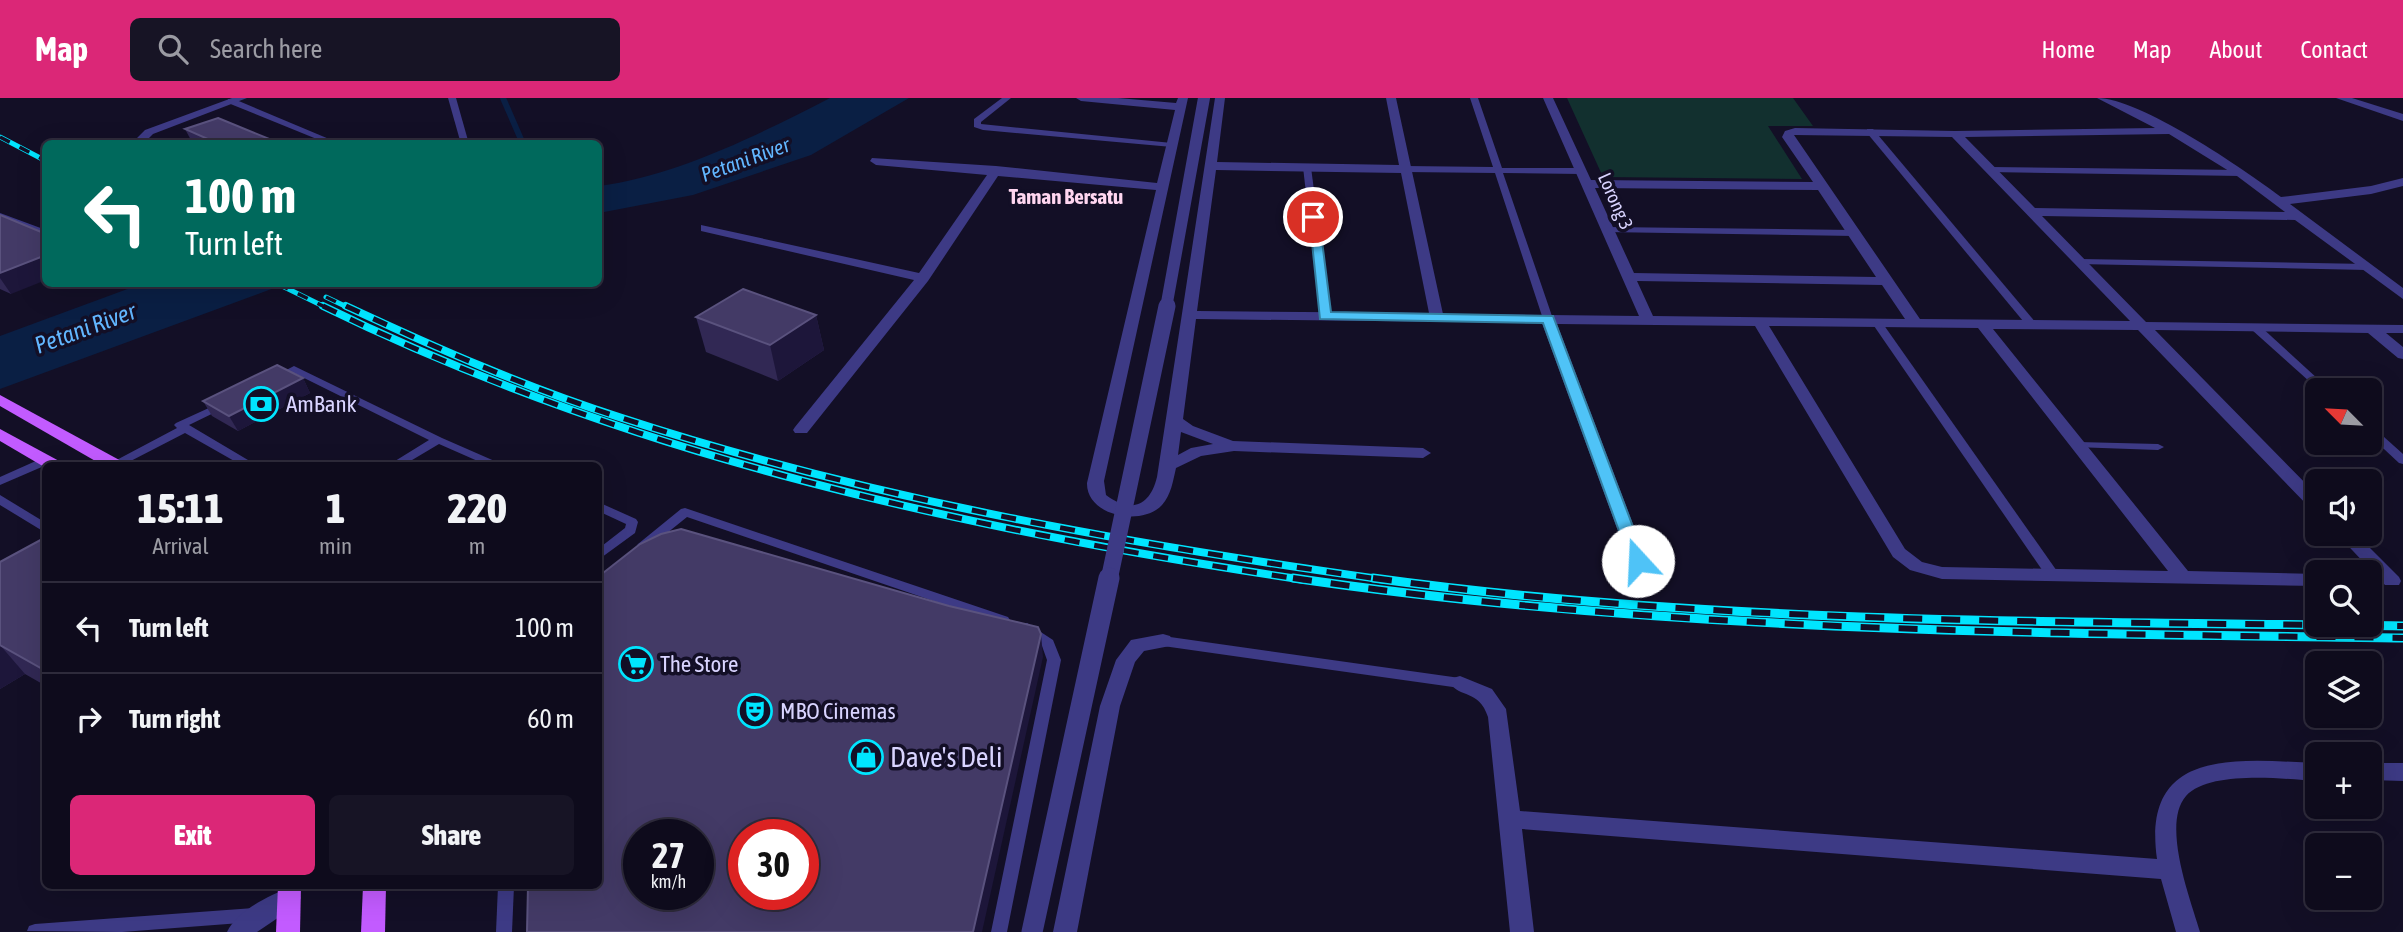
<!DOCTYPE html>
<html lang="en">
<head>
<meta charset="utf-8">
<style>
  :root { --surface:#0e0b1c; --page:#171425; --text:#f1f3f6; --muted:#9b9ba3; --line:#2e2b3b; --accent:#db2777 }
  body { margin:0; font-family:"Asap Condensed",sans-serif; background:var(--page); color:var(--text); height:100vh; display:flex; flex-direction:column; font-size:26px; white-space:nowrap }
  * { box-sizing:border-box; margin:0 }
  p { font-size:23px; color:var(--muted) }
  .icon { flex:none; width:38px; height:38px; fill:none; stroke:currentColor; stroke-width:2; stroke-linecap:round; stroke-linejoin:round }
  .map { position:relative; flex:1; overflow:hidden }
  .side { position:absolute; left:42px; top:364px; width:560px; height:427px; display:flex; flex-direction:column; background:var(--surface); border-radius:10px; box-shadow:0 7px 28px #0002,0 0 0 2px var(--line) }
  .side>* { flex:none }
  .hud { position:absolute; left:42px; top:42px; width:560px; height:147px; border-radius:10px; box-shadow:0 7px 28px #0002,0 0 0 2px var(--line); background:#00695c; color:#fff; overflow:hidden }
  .needle { width:46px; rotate:294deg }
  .tools { position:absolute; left:2305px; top:280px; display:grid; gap:14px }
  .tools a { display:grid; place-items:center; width:77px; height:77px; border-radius:10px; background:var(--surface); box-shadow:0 7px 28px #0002,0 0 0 2px var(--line); font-size:35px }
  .speed { position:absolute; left:623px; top:721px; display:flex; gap:14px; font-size:35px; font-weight:700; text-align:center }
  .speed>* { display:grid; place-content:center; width:91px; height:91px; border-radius:50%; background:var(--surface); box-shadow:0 7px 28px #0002,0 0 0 2px var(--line); line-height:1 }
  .speed small { font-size:18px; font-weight:400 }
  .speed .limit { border:10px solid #d22; background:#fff; color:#111 }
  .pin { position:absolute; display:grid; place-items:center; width:60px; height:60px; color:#fff; margin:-30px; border:4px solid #fff; border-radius:50%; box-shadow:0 2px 7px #0007 }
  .me { position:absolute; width:77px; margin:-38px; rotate:340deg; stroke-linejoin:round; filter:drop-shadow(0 0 5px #0008) }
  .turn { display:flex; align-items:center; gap:24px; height:147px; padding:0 28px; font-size:32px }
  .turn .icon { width:91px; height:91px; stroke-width:2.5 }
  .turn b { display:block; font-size:49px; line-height:60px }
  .eta { display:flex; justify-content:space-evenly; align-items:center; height:119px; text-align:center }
  .eta b { font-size:42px; font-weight:800; line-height:49px }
  .primary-button { display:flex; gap:14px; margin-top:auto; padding:14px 28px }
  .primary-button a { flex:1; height:80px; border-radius:10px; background:var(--accent); color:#fff; font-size:28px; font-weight:800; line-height:80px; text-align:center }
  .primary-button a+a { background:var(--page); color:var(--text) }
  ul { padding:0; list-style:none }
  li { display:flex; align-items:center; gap:21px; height:91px; padding:0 28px; border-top:2px solid var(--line) }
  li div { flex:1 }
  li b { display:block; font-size:26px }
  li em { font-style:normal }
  header { display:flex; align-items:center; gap:42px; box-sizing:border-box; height:98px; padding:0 35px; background:var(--accent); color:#fff }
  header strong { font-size:33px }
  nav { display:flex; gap:38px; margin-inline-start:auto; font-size:24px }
  .search { width:490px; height:63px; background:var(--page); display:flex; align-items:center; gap:18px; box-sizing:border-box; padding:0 24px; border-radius:10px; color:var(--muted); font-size:26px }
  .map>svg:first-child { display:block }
  .green { fill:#12302f }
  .water { fill:#0a1f44 }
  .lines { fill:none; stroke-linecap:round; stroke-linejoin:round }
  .stream { stroke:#0a1f44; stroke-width:6 }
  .service { fill:#3d3a85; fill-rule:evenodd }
  .minor { fill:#3d3a85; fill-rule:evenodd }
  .primary { fill:#c25bff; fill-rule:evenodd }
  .rail-far2-casing { stroke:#00e5ff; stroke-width:5 }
  .rail-far1-casing { stroke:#00e5ff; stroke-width:8 }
  .rail-casing { stroke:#00e5ff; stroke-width:9 }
  .rail-far2 { stroke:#130f26; stroke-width:3.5; stroke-dasharray:11; stroke-linecap:butt }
  .rail-far1 { stroke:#130f26; stroke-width:5; stroke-dasharray:15; stroke-linecap:butt }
  .rail { stroke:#130f26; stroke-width:6; stroke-dasharray:19; stroke-linecap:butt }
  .tertiary-bridge-far2 { stroke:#3d3a85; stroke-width:12 }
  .tertiary-bridge-far1 { stroke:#3d3a85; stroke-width:17 }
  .tertiary-bridge { stroke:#3d3a85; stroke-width:21 }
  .wall { fill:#312854 }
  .shaded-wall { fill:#1d163a }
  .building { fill:#433a66; stroke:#5a527e; stroke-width:2; fill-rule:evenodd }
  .route { fill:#4fc3f7; stroke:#337fa1; stroke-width:2 }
  .labels { text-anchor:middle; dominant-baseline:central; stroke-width:7; stroke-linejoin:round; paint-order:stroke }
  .far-street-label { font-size:19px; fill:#d9d4ff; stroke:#130f26 }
  .far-water-label { font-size:21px; font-style:italic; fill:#62b6ff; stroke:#130f26 }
  .far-neighbourhood-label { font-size:21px; font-weight:bold; fill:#ffd6f0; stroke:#130f26 }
  .poi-label { font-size:23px; fill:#d9d4ff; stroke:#130f26; text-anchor:start }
  .water-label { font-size:24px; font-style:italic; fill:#62b6ff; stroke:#130f26 }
  .near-poi-label { font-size:28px; fill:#d9d4ff; stroke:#130f26; text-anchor:start }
</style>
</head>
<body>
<header>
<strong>Map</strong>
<div class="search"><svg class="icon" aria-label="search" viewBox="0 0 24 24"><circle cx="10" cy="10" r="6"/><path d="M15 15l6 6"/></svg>Search here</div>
<nav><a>Home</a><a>Map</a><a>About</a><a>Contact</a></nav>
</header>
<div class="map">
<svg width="2403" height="834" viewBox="0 0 2403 834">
  <rect width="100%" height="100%" fill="#130f26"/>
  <!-- green -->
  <path class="green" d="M1567 0H1793L1813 28H1768L1802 81 1603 79Z"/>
  <!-- water -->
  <g class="water">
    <path d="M830 0H909L811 57 693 97 599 115V88C676 78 760 36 830 0Z"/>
    <path d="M141 186H285L0 291V238Z"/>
  </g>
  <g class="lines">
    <!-- stream -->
    <path class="stream" d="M503 0 523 46"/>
    <!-- service -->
    <g class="service">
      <path d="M448 0H456L469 46H461Z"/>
      <path d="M1002 0H1011L981 24V26L1172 45 1176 47 1172 49 983 32 974 29V21Z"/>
      <path d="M1470 0H1478L1502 70H1581L1585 73 1581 76 1503 75 1553 221 1552 223H1544L1543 221 1495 75 1405 74 1401 71 1405 68 1493 69Z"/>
      <path d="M228 1H234L341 46H329L228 5Z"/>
      <path d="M1867 31H1873L2036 225V229H2028L1867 35Z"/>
      <path d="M1307 66 1311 69 1330 218 1325 221 1320 218 1303 69Z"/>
      <path d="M1991 69 2241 72 2245 75 2241 78 1988 74 1987 72Z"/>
      <path d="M0 115 46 132V138L0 121Z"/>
      <path d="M1608 129 1854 132 1859 135 1854 138 1605 134V130Z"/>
      <path d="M2081 161 2367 166 2372 169 2367 172 2078 166V162Z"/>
      <path d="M1877 222 1881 223 2059 476 2060 479 2059 482H2049L1872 225Z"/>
      <path d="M2256 227 2260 228 2330 292H2319L2252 232V228Z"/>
      <path d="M294 268 442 340 506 368H489L439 346 402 368H387L429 342 294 275 276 283 271 280Z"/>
      <path d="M222 304 228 307 226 309 189 327 258 368H243L185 335 121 368 109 366 177 330 174 327 176 325Z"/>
      <path d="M2370 329 2374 330 2403 356V366L2399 365 2370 338Z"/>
      <path d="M2078 344 2158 346 2164 349 2158 352 2074 349 2072 347 2074 345Z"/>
      <path d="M47 358 53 362 51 365 0 387V379Z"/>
      <path d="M0 397 46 425V435L0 407Z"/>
      <path d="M598 404 636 421 638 424 635 435 598 462V451L625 430 626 426 598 413Z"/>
      <path d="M685 410 1008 519 1010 522 1008 525H998L687 419 646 452H638L636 449 638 446 681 411Z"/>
      <path d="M1027 525 1053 542 1061 562 1007 834H991L1047 562 1042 548 1020 530 1022 527Z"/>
      <path d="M1163 538 1460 580 1465 581 1467 585 1465 589 1460 590 1163 548 1158 546 1156 543 1158 540Z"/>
      <path d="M498 788H514L512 834H496Z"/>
      <path d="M254 810 260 812 262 817 260 822 254 824 122 834 27 833 29 828 35 826Z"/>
    </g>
    <!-- minor -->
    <g class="minor">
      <path d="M232 0H247L153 36 149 40 157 46H142L136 41 145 32Z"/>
      <path d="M1076 0H1118L1176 5 1178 0H1188L1104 383 1106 397C1131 416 1150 408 1157 379L1215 0H1225L1217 64 1399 67 1386 0H1396L1443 216 1639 218 1543 0H1553L1591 82 1813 84 1782 39 1785 33 1795 30 1955 33 2155 30 2097 0C2140 0 2244 71 2281 99L2371 88 2403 80V88L2371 96 2290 106 2403 190V201L2295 122 2042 118 2146 224 2403 227V235H2386L2403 249V261L2398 260 2368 235 2155 232 2317 397V413L2311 411 2138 232 1993 231 2188 473 2317 476V488L1942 481 1910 472 1893 459 1755 228 1557 226 1647 463 1644 467H1632L1629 463 1542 225 1196 221 1183 321 1193 328 1233 343 1423 350 1431 355 1423 360 1234 353 1201 358 1176 370C1173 383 1171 397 1162 407 1142 429 1086 418 1087 385L1156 92 998 78 928 183 807 335H795L793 332 795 329 914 182 701 133V127L919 175 987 77 876 67 870 63 872 60 996 68 1157 85 1175 12 1081 3ZM2169 36 2237 78 2285 114 2035 110 1965 39ZM1794 37 1952 39 2130 223 1920 221ZM1216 72 1401 75 1429 215 1197 213ZM1595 90 1818 92 1876 179 1634 175ZM1637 183 1882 187 1905 221 1653 218ZM1769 228 1978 230 2168 473 1942 469 1922 464 1905 451ZM1181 334 1213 346 1191 350 1178 357Z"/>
      <path d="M2336 0H2352L2403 16V23Z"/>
      <path d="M2337 436H2356L2399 479 2401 483 2399 487H2385Z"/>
      <path d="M1163 536 1170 538 1173 543 1170 548 1144 553 1135 564 1120 608 1077 834H1053L1100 608 1116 562 1131 542Z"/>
      <path d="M1460 578 1492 591 1506 611 1520 713 2157 761C2141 648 2238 662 2317 665V683C2284 681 2210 672 2186 698 2161 726 2191 803 2200 834H2176L2161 781 1522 731 1534 834H1510L1488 619C1479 591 1459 600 1450 585L1453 580Z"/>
      <path d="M2370 665H2403V683L2370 682Z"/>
      <path d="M289 790 297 793 301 800 297 807 257 834H227C236 814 269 797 289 790Z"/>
    </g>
    <!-- primary -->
    <g class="primary">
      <path d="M0 297 123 364 125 368H104L0 308Z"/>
      <path d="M0 331 61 364 63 368 46 370 0 343Z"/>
      <path d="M278 788H301L300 834H276Z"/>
      <path d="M363 788H386L385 834H361Z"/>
    </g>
    <!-- rail-far2 casing -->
    <g class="rail-far2-casing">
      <g id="rail-far2">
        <path d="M0 39 46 63"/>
        <path d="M278 186 327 210"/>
        <path d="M326 199 349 210"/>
      </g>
    </g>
    <!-- rail-far1 casing -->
    <g class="rail-far1-casing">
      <g id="rail-far1">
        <path d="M323 208C631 359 968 432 1305 482"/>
        <path d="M346 208C436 250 527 290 622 320 870 401 1128 446 1386 482"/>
      </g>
    </g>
    <!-- rail casing -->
    <g class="rail-casing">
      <g id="rail">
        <path d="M1293 480C1661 534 2032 535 2403 540"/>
        <path d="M1373 480C1714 527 2060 523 2403 528"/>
      </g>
    </g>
    <!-- rail-far2 -->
    <use href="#rail-far2" class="rail-far2"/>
    <!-- rail-far1 -->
    <use href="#rail-far1" class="rail-far1"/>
    <!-- rail -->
    <use href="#rail" class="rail"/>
    <!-- tertiary-bridge-far2 -->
    <path class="tertiary-bridge-far2" d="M1166 210 1204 0"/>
    <!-- tertiary-bridge-far1 -->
    <path class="tertiary-bridge-far1" d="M1109 482 1167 208"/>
    <!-- tertiary-bridge -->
    <path class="tertiary-bridge" d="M1032 834 1109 480"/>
  </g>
  <!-- wall -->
  <g class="wall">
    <path d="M185 31 279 45 196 46 192 44Z"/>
    <path d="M0 117 11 196 0 191Z"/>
    <path d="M816 217 824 252 778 283 706 254 696 219Z"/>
    <path d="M303 280 310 295 238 333 212 318 203 303Z"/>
    <path d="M46 439V588L25 576 0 591V464Z"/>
  </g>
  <!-- shaded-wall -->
  <g class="shaded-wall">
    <path d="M46 157V182L11 196 0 180V175Z"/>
    <path d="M816 217 824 252 778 283 770 247Z"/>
    <path d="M303 280 310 295 238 333 229 318Z"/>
    <path d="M1041 536 1043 559 982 834H973Z"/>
    <path d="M0 547 25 576 0 591Z"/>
  </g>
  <!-- building -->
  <g class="building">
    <path d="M218 20 279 45 219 46 185 31Z"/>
    <path d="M0 117 46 136V157L0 175Z"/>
    <path d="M743 191 816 217 770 247 696 219Z"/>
    <path d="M277 267 303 280 229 318 203 303Z"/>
    <path d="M681 431 949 508 1038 529 1041 536 973 834H527L528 788H598V479L640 446 661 436ZM639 737H698V796H639ZM744 737H803V796H744Z"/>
    <path d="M46 439V573L0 547V464Z"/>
  </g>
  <!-- route -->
  <path class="route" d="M1309 116 1319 119 1331 214 1553 218 1646 463 1644 467 1638 469 1630 463 1543 225 1320 221Z"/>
  <!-- icons -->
  <defs>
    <g id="bank-ring" transform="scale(1.75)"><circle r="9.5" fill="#130f26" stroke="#00e5ff" stroke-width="1.5"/><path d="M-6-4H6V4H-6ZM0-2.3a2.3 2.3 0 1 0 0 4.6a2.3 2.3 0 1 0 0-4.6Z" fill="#00e5ff"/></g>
    <g id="supermarket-ring" transform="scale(1.75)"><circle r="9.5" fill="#130f26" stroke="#00e5ff" stroke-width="1.5"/><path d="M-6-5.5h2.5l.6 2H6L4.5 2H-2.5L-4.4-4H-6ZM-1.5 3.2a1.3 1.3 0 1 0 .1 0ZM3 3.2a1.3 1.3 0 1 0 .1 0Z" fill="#00e5ff"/></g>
    <g id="theatre-ring" transform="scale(1.75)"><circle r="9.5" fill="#130f26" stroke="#00e5ff" stroke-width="1.5"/><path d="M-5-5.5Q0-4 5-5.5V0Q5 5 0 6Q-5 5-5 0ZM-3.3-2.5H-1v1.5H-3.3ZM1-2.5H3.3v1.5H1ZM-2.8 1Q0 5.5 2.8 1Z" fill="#00e5ff"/></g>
    <g id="shop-ring" transform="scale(1.75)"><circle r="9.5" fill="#130f26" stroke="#00e5ff" stroke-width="1.5"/><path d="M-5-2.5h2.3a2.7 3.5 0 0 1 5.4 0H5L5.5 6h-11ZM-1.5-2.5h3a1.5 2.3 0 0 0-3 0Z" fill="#00e5ff"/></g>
  </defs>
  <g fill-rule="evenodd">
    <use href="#bank-ring" x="261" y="306"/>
    <use href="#supermarket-ring" x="636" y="566"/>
    <use href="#theatre-ring" x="755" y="613"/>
    <use href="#shop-ring" x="866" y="659"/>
  </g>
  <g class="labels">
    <!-- far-street labels -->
    <g class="far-street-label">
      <text transform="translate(1616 103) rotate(66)">Lorong 3</text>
    </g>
    <!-- far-water labels -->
    <g class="far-water-label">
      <text transform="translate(745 61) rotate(-20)">Petani River</text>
    </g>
    <!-- far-neighbourhood labels -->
    <g class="far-neighbourhood-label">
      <text x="1066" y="98">Taman Bersatu</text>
    </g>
    <!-- poi labels -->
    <g class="poi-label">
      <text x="286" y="306">AmBank</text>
      <text x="660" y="566">The Store</text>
      <text x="780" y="613">MBO Cinemas</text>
    </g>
    <!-- water labels -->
    <g class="water-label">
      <text transform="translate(85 230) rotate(-20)">Petani River</text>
    </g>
    <!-- near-poi labels -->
    <g class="near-poi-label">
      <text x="890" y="659">Dave's Deli</text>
    </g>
  </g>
</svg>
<div class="tools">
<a><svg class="needle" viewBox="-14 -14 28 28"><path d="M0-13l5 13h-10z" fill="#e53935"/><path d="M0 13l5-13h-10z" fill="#9b9ba3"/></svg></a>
<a><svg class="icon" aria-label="sound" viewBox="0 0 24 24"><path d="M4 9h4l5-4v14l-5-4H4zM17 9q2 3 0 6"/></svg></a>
<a><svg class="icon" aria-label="search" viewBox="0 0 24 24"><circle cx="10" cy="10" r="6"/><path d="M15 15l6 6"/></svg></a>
<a><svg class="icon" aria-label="layers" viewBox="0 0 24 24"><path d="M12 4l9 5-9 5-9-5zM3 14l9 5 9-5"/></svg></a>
<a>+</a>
<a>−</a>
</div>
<div class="speed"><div>27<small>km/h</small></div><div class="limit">30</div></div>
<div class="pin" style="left:1313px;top:119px;background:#d93025"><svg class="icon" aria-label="arrive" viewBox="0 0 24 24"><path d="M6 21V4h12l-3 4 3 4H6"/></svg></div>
<svg class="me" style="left:1638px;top:463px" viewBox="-20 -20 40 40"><circle r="19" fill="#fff"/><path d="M0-13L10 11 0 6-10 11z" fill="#4fc3f7"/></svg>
<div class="hud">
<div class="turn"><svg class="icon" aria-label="left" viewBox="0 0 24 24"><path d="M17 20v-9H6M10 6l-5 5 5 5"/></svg><div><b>100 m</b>Turn left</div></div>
</div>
<section class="side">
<div class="eta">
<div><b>15:11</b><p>Arrival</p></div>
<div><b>1</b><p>min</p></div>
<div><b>220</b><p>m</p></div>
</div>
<ul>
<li><svg class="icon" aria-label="left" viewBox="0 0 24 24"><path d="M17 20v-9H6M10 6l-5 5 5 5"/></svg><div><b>Turn left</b></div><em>100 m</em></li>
<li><svg class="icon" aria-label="right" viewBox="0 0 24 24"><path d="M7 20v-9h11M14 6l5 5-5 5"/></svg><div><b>Turn right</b></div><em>60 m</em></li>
</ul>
<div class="primary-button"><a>Exit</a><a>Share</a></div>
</section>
</div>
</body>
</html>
